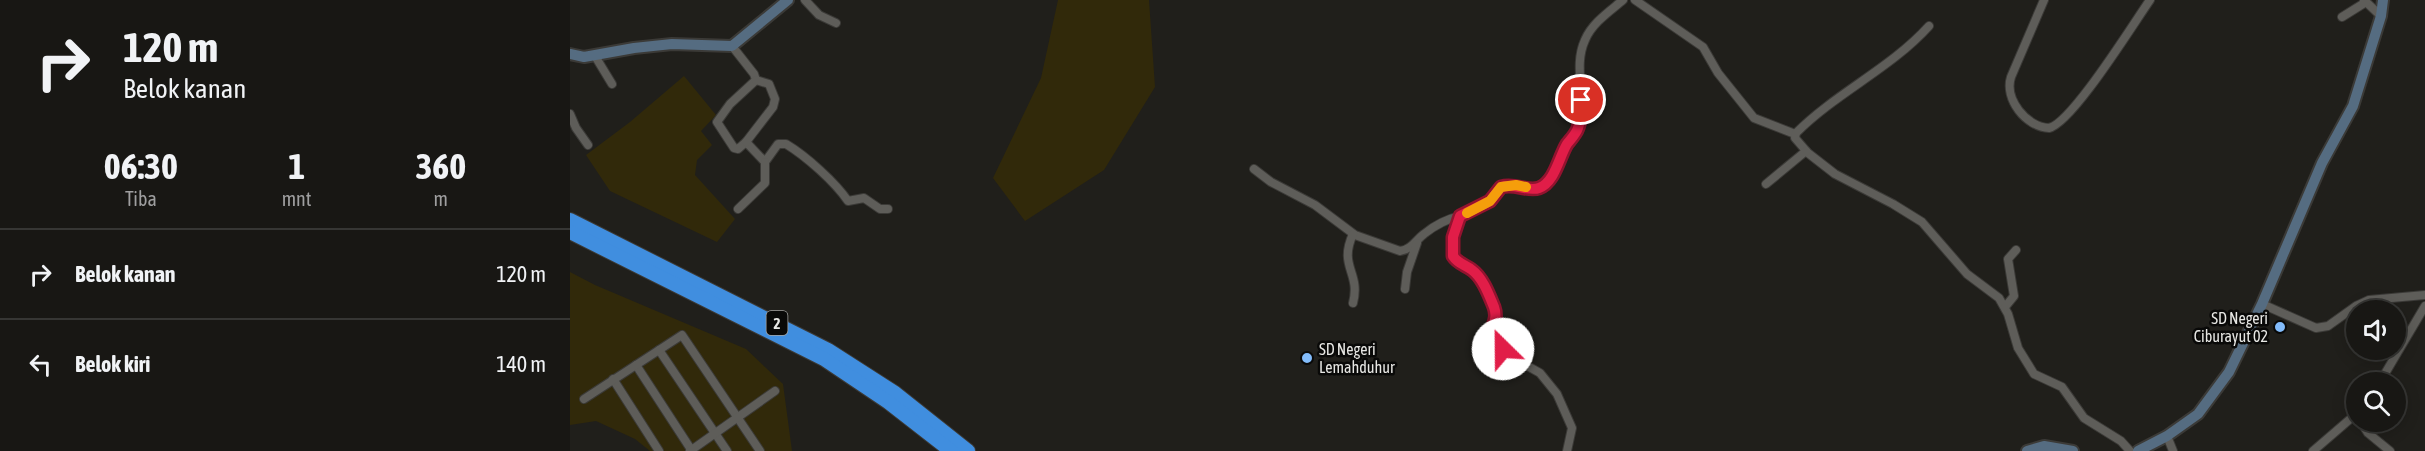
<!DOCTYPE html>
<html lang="id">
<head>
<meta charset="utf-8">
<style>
  :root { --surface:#181714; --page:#252422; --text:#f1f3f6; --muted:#9f9fa0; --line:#363634 }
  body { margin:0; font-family:"Asap Condensed",sans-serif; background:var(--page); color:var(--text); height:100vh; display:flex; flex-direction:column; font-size:22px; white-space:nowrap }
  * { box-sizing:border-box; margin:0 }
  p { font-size:20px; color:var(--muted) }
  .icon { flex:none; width:33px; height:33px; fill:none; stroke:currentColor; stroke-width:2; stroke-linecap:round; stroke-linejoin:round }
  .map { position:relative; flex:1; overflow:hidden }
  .side { display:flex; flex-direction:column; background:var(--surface); width:570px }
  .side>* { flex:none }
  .hud { background:#181714; color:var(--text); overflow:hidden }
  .buttons { position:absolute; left:1776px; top:300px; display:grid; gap:12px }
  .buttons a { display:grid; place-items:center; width:60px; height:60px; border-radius:50%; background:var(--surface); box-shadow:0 3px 15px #0003,0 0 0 2px var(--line); font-size:30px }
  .pin { position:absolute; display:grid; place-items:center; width:51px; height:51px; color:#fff; margin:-26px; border:3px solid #fff; border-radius:50%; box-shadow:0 2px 6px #0007 }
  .me { position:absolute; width:66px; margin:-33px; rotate:337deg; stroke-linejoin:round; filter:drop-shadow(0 0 4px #0008) }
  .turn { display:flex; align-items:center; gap:21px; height:126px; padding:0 24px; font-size:27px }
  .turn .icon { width:78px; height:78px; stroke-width:2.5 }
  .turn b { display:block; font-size:42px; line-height:51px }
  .eta { display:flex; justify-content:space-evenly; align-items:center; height:102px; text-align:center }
  .eta b { font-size:36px; font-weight:700; line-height:42px }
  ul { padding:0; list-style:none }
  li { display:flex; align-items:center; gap:18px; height:90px; padding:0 24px; border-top:2px solid var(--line) }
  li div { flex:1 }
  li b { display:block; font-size:22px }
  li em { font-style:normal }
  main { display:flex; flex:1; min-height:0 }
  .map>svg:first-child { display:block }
  .green { fill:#31290a }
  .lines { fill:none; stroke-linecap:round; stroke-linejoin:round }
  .street-casing { stroke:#3b3a37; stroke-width:10 }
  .secondary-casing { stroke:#3b3a37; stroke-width:14 }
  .highway-casing { stroke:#3b3a37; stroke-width:16 }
  .street { stroke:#5e5d59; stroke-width:8 }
  .secondary { stroke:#556c81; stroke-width:10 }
  .highway { stroke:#408edf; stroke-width:14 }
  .route-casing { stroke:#92132f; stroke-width:15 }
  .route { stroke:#e11d48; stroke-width:10 }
  .slow { stroke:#f59e0b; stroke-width:10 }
  .poi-dot { fill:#83bcfb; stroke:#090908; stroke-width:2 }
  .labels { text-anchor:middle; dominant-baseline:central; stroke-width:5; stroke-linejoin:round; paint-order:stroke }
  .shield { fill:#090908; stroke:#a4a4a2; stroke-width:1.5 }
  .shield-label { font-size:15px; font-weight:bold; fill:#e7e7e4 }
  .poi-label { font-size:16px; fill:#e7e7e4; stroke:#090908; text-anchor:end }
</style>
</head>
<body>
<main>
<section class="side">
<div class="hud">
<div class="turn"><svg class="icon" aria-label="right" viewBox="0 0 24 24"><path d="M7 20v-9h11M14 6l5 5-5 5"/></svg><div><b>120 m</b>Belok kanan</div></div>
</div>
<div class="eta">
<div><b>06:30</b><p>Tiba</p></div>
<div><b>1</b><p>mnt</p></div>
<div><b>360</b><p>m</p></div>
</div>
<ul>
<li><svg class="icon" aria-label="right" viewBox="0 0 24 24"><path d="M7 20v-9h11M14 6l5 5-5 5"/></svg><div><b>Belok kanan</b></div><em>120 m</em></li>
<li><svg class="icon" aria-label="left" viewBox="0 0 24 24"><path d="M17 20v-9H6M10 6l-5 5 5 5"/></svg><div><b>Belok kiri</b></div><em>140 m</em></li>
</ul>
</section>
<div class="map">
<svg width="1855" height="451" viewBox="0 0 1855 451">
  <rect width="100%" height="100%" fill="#201f1b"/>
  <!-- green -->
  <g class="green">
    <path d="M488 0H579L585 87 534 170 455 221 423 178 471 78Z"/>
    <path d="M114 76 146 115 131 131 142 145 127 160 125 175 165 219 147 242 40 191 16 155 60 122Z"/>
    <path d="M0 272 25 285 176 349 213 384 222 451H80L65 439 26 421 0 425Z"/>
  </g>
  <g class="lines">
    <!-- street casing -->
    <g class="street-casing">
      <g id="street">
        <path d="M235 0 249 15 266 23"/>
        <path d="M1065 0 1133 47 1148 73 1184 118 1225 134"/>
        <path d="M1474 0 1441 77C1434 99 1456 127 1479 128 1502 123 1563 24 1580 0"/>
        <path d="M1794 0 1811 16"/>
        <path d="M1772 17 1796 2"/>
        <path d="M1359 26C1320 69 1267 92 1226 133L1225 138 1238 153 1265 174 1323 204 1352 222 1397 274 1429 298 1438 314 1448 348 1464 374 1492 387 1514 418 1551 441 1560 451"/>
        <path d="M162 46 184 74 186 80 160 104 147 122 164 148 168 149 176 142 195 162 208 144H216C236 156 265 182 278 201L294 198 310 209H318"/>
        <path d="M25 56 42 84"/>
        <path d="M0 114 6 128 18 145"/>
        <path d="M176 142 203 107 205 99 199 84 186 80"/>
        <path d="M684 169 701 182 745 205 785 235 830 251C841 250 846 240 854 234 865 225 877 219 890 216"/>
        <path d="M1196 184 1236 151"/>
        <path d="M168 209 195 183V162"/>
        <path d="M835 289 837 272 847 243"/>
        <path d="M783 303C791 272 768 267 783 234"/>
        <path d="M1692 304 1746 328 1758 326 1786 306 1799 300 1855 295"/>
        <path d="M1435 307 1444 296 1438 259 1446 250"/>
        <path d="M89 350 157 451"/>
        <path d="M66 365 122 451"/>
        <path d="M43 379 89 451"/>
        <path d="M1810 382 1855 306"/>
        <path d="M14 399 112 335 190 451"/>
        <path d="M1791 422 1798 433 1820 451"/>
        <path d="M1597 436 1603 451"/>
        <path d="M120 451 205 391"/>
        <path d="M997 451 1002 428 987 394 970 373 954 364 922 339C918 328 928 319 924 307 920 296 913 279 903 271 898 267 891 265 887 261 876 250 885 227 890 216L920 201 931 187C945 183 957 191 968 188 980 184 985 169 990 159 997 143 1009 131 1011 113 1014 89 1004 64 1015 40 1022 23 1040 11 1053 0"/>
        <path d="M1743 451 1786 414"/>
      </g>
    </g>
    <!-- secondary casing -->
    <g class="secondary-casing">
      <g id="secondary">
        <path d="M0 54 14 57 64 48 102 44 162 46 218 0"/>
        <path d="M1457 451 1474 446 1503 451"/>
        <path d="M1568 451 1597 436 1628 414 1659 372 1692 304 1752 163 1783 106 1811 16 1813 0"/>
      </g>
    </g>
    <!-- highway casing -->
    <g class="highway-casing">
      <g id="highway">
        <path d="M0 220 258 350 325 393 398 451"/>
        <path d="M0 232 254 359 318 402 381 451"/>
      </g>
    </g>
    <!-- street -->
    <use href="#street" class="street"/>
    <!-- secondary -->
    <use href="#secondary" class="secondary"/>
    <!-- highway -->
    <use href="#highway" class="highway"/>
  </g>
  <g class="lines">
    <!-- route casing -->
    <g class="route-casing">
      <path id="route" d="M933 349C909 331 931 327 924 307 919 295 913 278 902 270 896 265 888 264 883 256V237L890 216 920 201 931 187C945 183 958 192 969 188 985 182 989 157 997 144 1001 139 1006 134 1008 128 1011 119 1012 110 1011 100"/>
    </g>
    <!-- route -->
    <use href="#route" class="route"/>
    <!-- slow -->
    <path class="slow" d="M897 213 920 201 931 187 946 185 956 187"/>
  </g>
  <!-- markers -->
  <g class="poi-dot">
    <circle cx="1710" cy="327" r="6"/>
    <circle cx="737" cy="358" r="6"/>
  </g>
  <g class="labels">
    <!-- shield labels -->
    <rect class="shield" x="196.5" y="311" width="21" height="24" rx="4.5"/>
    <g class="shield-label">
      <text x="207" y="323">2</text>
    </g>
    <!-- poi labels -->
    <g class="poi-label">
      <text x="1698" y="318">SD Negeri<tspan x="1698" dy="18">Ciburayut 02</tspan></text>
      <text x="749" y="349" text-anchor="start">SD Negeri<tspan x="749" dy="18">Lemahduhur</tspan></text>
    </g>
  </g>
</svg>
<div class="buttons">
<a><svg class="icon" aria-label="sound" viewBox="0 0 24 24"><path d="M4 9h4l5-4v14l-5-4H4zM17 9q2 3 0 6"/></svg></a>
<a><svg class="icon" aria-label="search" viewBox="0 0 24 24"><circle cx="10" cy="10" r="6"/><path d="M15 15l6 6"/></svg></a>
</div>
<div class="pin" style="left:1011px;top:100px;background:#d93025"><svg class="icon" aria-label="arrive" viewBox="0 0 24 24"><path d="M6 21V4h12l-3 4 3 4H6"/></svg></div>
<svg class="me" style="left:933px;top:349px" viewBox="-20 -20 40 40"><circle r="19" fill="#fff"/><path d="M0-13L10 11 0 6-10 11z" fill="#e11d48"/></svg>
</div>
</main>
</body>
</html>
